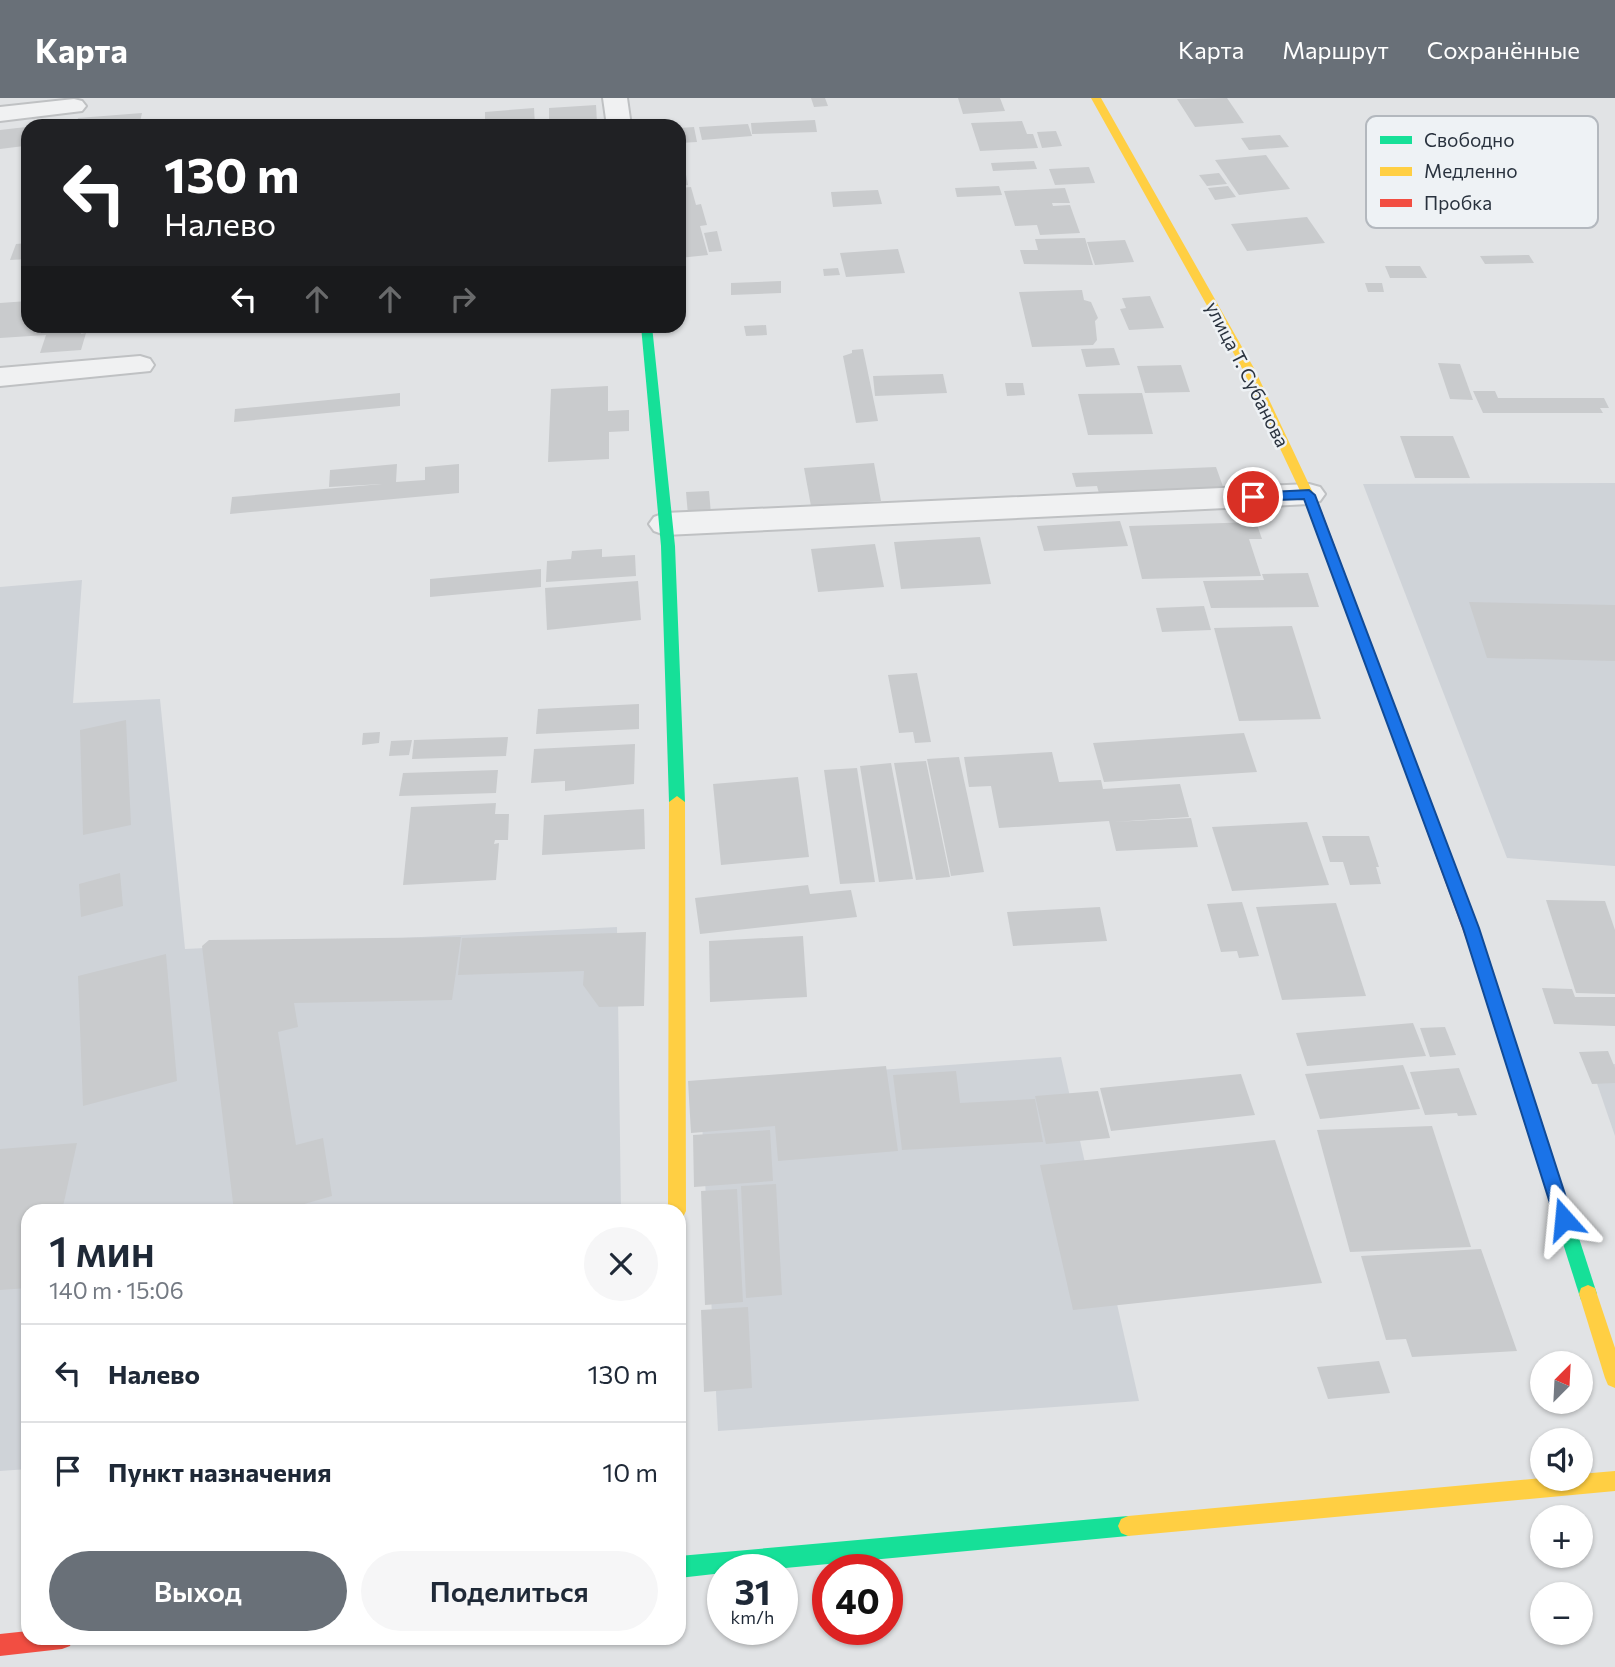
<!DOCTYPE html>
<html lang="ru">
<head>
<meta charset="utf-8">
<style>
  :root { --surface:#fff; --page:#f6f6f7; --text:#1f2937; --muted:#747a83; --line:#e0e1e3; --accent:#697078 }
  body { margin:0; font-family:Commissioner,sans-serif; background:var(--page); color:var(--text); height:100vh; display:flex; flex-direction:column; font-size:26px; white-space:nowrap }
  * { box-sizing:border-box; margin:0 }
  p { font-size:23px; color:var(--muted) }
  .icon { flex:none; width:38px; height:38px; fill:none; stroke:currentColor; stroke-width:2; stroke-linecap:round; stroke-linejoin:round }
  .map { position:relative; flex:1; overflow:hidden }
  .sheet { position:absolute; left:21px; top:1106px; width:665px; height:441px; display:flex; flex-direction:column; background:var(--surface); border-radius:21px; box-shadow:0 2px 5px #0004 }
  .sheet>* { flex:none }
  .banner { position:absolute; left:21px; top:21px; width:665px; height:214px; border-radius:21px; box-shadow:0 2px 5px #0004; background:#202124; color:#fff; overflow:hidden }
  .needle { width:46px; rotate:24deg }
  .fabs { position:absolute; left:1530px; top:1253px; display:grid; gap:14px }
  .fabs a { display:grid; place-items:center; width:63px; height:63px; border-radius:50%; background:var(--surface); box-shadow:0 2px 5px #0004; font-size:35px }
  .speed { position:absolute; left:707px; top:1456px; display:flex; gap:14px; font-size:35px; font-weight:700; text-align:center }
  .speed>* { display:grid; place-content:center; width:91px; height:91px; border-radius:50%; background:var(--surface); box-shadow:0 2px 5px #0004; line-height:1 }
  .speed small { font-size:18px; font-weight:400 }
  .speed .limit { border:10px solid #d22; background:#fff; color:#111 }
  .pin { position:absolute; display:grid; place-items:center; width:60px; height:60px; color:#fff; margin:-30px; border:4px solid #fff; border-radius:50%; box-shadow:0 2px 7px #0007 }
  .me { position:absolute; width:77px; margin:-38px; rotate:342deg; stroke-linejoin:round; filter:drop-shadow(0 0 5px #0008) }
  .turn { display:flex; align-items:center; gap:24px; height:147px; padding:0 28px; font-size:32px }
  .turn .icon { width:91px; height:91px; stroke-width:2.5 }
  .turn b { display:block; font-size:49px; line-height:60px }
  .lanes { display:flex; align-items:center; height:66px; padding:0 28px; background:#0003; justify-content:center; gap:35px; direction:ltr }
  .lanes .off { opacity:.35 }
  .round { display:grid; place-items:center; flex:none; width:74px; height:74px; border-radius:37px; background:var(--page) }
  .head { display:flex; align-items:center; justify-content:space-between; height:119px; padding:0 28px }
  h1 { font-size:42px; font-weight:600; line-height:52px }
  .button { display:flex; gap:14px; margin-top:auto; padding:14px 28px }
  .button a { flex:1; height:80px; border-radius:42px; background:var(--accent); color:#fff; font-size:28px; font-weight:600; line-height:80px; text-align:center }
  .button a+a { background:var(--page); color:var(--text) }
  ul { padding:0; list-style:none }
  li { display:flex; align-items:center; gap:21px; height:98px; padding:0 28px; border-top:2px solid var(--line) }
  li div { flex:1 }
  li b { display:block; font-size:26px }
  li em { font-style:normal }
  header { display:flex; align-items:center; gap:42px; box-sizing:border-box; height:98px; padding:0 35px; background:var(--accent); color:#fff }
  header strong { font-size:33px }
  nav { display:flex; gap:38px; margin-inline-start:auto; font-size:24px }
  .map>svg:first-child { display:block }
  .built { fill:#cfd3d8 }
  .building { fill:#c9cbcd }
  .lines { fill:none; stroke-linecap:round; stroke-linejoin:round }
  .street-casing { stroke:#bfc1c3; stroke-width:4 }
  .street { fill:#f0f1f2; fill-rule:evenodd }
  .fast { fill:#16e098; fill-rule:evenodd }
  .slow { fill:#ffcf43; fill-rule:evenodd }
  .jam { fill:#f24e42; fill-rule:evenodd }
  .route { fill:#1a73e8; stroke:#114b97; stroke-width:2 }
  .labels { text-anchor:middle; dominant-baseline:central; stroke-width:5; stroke-linejoin:round; paint-order:stroke }
  .street-label { font-size:19px; fill:#29323e; stroke:#eef2f5 }
  .key { fill:#eef2f5; stroke:#b3b8be; stroke-width:2 }
  .key-label { font-size:19px; fill:#29323e }
</style>
</head>
<body>
<header>
<strong>Карта</strong>
<nav><a>Карта</a><a>Маршрут</a><a>Сохранённые</a></nav>
</header>
<div class="map">
<svg width="1615" height="1569" viewBox="0 0 1615 1569">
  <rect width="100%" height="100%" fill="#e1e3e5"/>
  <!-- built -->
  <g class="built">
    <path d="M1615 385V768L1507 760 1363 386Z"/>
    <path d="M82 482 73 605 160 601 185 851 617 829 621 1113H28V1371L0 1373V489Z"/>
    <path d="M1061 959 1139 1303 718 1333 700 985Z"/>
    <path d="M1615 966V1038L1591 968Z"/>
  </g>
  <!-- building -->
  <g class="building">
    <path d="M811 0H825L828 8 814 9Z"/>
    <path d="M958 0H1000L1005 13 963 16Z"/>
    <path d="M1227 0 1244 25 1195 29 1177 1Z"/>
    <path d="M596 7 597 24 549 27V10Z"/>
    <path d="M534 10 535 28H485V14Z"/>
    <path d="M142 15 139 28H76L78 20Z"/>
    <path d="M75 21 74 28H34L35 24Z"/>
    <path d="M815 22 817 34 752 36 751 25Z"/>
    <path d="M1022 23 1027 36H1033L1038 50 980 53 971 25Z"/>
    <path d="M748 26 752 38 702 42 699 29Z"/>
    <path d="M26 29 24 48 0 51V32Z"/>
    <path d="M694 29 697 44 679 45V30Z"/>
    <path d="M1056 33 1062 48 1042 50 1037 34Z"/>
    <path d="M1280 37 1289 49 1249 52 1241 40Z"/>
    <path d="M679 56H682L688 87 679 88Z"/>
    <path d="M1266 57 1290 91 1239 97 1215 62Z"/>
    <path d="M1034 63 1037 71 993 73 991 65Z"/>
    <path d="M1089 69 1095 85 1055 87 1049 71Z"/>
    <path d="M1219 75 1227 86 1207 88 1199 77Z"/>
    <path d="M999 88 1002 97 957 99 955 90Z"/>
    <path d="M1228 88 1236 99 1215 102 1208 90Z"/>
    <path d="M691 89 696 107 701 106 707 127 700 128 708 157 679 160V90Z"/>
    <path d="M1065 90 1070 105H1052L1053 108 1070 107 1080 135 1040 137 1037 127 1015 128 1004 93Z"/>
    <path d="M878 92 882 106 833 109 831 94Z"/>
    <path d="M1307 119 1325 145 1247 153 1231 126Z"/>
    <path d="M717 133 722 153 709 154 704 135Z"/>
    <path d="M1085 140 1093 167 1024 166 1020 152H1038L1035 141Z"/>
    <path d="M1125 142 1134 164 1095 167 1087 144Z"/>
    <path d="M28 145V161L10 162 16 146Z"/>
    <path d="M898 151 905 175 846 179 840 155Z"/>
    <path d="M1529 157 1534 165 1485 166 1480 158Z"/>
    <path d="M1385 168H1420L1427 180H1390Z"/>
    <path d="M838 170 840 177 824 178 823 171Z"/>
    <path d="M781 183V195L731 197V185Z"/>
    <path d="M1365 185H1382L1384 194H1368Z"/>
    <path d="M1082 192 1084 202 1091 204 1098 220 1095 223 1097 242 1093 247 1032 249 1019 194Z"/>
    <path d="M1150 198 1164 230 1129 232 1120 211 1126 210 1122 200Z"/>
    <path d="M28 203V228H83L81 236 86 235 81 252 40 255 46 237 0 240V205Z"/>
    <path d="M766 227 767 237 746 238 744 228Z"/>
    <path d="M1114 250 1120 267 1086 269 1081 251Z"/>
    <path d="M863 251 878 323 856 325 843 258 852 255V252Z"/>
    <path d="M1438 265 1460 266 1473 302 1450 301Z"/>
    <path d="M1181 267 1190 294 1145 295 1137 268Z"/>
    <path d="M943 276 947 295 875 298 873 278Z"/>
    <path d="M1005 285H1023L1025 297 1007 298Z"/>
    <path d="M608 288V313L629 312V333L609 334V361L548 364 551 291Z"/>
    <path d="M1473 293H1495L1498 300H1604L1609 310H1600L1603 315H1483Z"/>
    <path d="M400 295V308L234 324 235 311Z"/>
    <path d="M1142 295 1153 336 1088 337 1078 296Z"/>
    <path d="M1400 338H1453L1470 380H1415Z"/>
    <path d="M874 365 881 403 811 408 804 370Z"/>
    <path d="M397 366 396 384 425 382V369L459 366V395L230 416 232 399 382 386 329 389 330 372Z"/>
    <path d="M1216 369 1225 394 1100 399 1097 388 1076 389 1072 375Z"/>
    <path d="M709 393 711 416 688 417 686 394Z"/>
    <path d="M1120 423 1128 448 1044 453 1037 428Z"/>
    <path d="M1256 424 1262 441H1249L1261 478 1142 481 1129 428Z"/>
    <path d="M980 439 991 486 901 491 894 444Z"/>
    <path d="M875 446 884 489 818 494 811 451Z"/>
    <path d="M602 451V459L635 457 636 478 546 484 547 463 571 461 572 453Z"/>
    <path d="M541 471V489L430 499V481Z"/>
    <path d="M1308 475 1319 509 1211 510 1203 483 1264 482 1262 476Z"/>
    <path d="M638 483 641 522 547 532 545 490Z"/>
    <path d="M1469 504 1615 507V563L1487 560Z"/>
    <path d="M1204 508 1211 532 1162 534 1156 510Z"/>
    <path d="M1292 528 1321 621 1239 623 1214 530Z"/>
    <path d="M917 575 931 644 915 645 913 634 899 635 888 577Z"/>
    <path d="M639 606V631L536 636 538 611Z"/>
    <path d="M126 622 131 727 83 737 80 632Z"/>
    <path d="M380 634 379 645 362 647 363 635Z"/>
    <path d="M1244 635 1257 674 1104 684 1093 645Z"/>
    <path d="M508 639 506 658 412 661 414 642Z"/>
    <path d="M412 642 409 657 389 658 391 643Z"/>
    <path d="M635 646 634 686 565 693V683L531 685 534 651Z"/>
    <path d="M1052 654 1059 684 1101 682 1103 691 1180 686 1189 719 1113 724 1191 720 1198 749 1116 753 1109 723 999 730 991 688 969 689 964 659Z"/>
    <path d="M959 659 984 774 951 778 927 661Z"/>
    <path d="M926 663 950 779 916 782 894 665Z"/>
    <path d="M891 665 913 781 879 784 860 668Z"/>
    <path d="M857 670 875 784 840 786 824 672Z"/>
    <path d="M498 672 496 695 399 698 403 675Z"/>
    <path d="M798 679 809 759 721 767 713 686Z"/>
    <path d="M496 705 495 716H509L508 742H495L494 746 499 745 496 782 403 787 411 709Z"/>
    <path d="M644 711 645 751 542 757 544 717Z"/>
    <path d="M1307 724 1329 787 1232 793 1212 729Z"/>
    <path d="M1322 738H1369L1379 769H1376L1381 786 1350 787 1343 764H1330Z"/>
    <path d="M120 775 123 808 81 819 79 786Z"/>
    <path d="M808 787 810 796 851 792 857 819 700 836 695 800Z"/>
    <path d="M1546 802 1605 803 1615 832V896L1576 895Z"/>
    <path d="M1242 804 1259 858 1239 860 1237 853 1221 854 1207 806Z"/>
    <path d="M1336 805 1366 898 1282 902 1256 809Z"/>
    <path d="M1100 809 1107 843 1013 848 1007 814Z"/>
    <path d="M646 834 644 908 599 909 583 887 584 873 458 877 462 840Z"/>
    <path d="M803 838 807 899 710 904 709 843Z"/>
    <path d="M461 839 452 902 294 905 298 929 278 934 296 1047 323 1040 332 1098 280 1113H234L202 848 209 842Z"/>
    <path d="M166 856 177 983 83 1008 78 878Z"/>
    <path d="M1542 890 1572 891 1575 899H1615V928L1554 926Z"/>
    <path d="M1413 925 1426 958 1307 968 1296 935Z"/>
    <path d="M1445 929 1456 957 1430 959 1420 930Z"/>
    <path d="M1608 953 1615 970V985L1592 986 1579 954Z"/>
    <path d="M1403 967 1420 1011 1320 1021 1305 976Z"/>
    <path d="M886 968 898 1053 778 1063 775 1028 691 1035 688 983Z"/>
    <path d="M1459 970 1477 1017 1458 1018 1457 1015 1425 1017 1410 974Z"/>
    <path d="M956 973 960 1005 1035 1001 1043 1044 902 1052 893 977Z"/>
    <path d="M1241 976 1255 1017 1111 1033 1100 990Z"/>
    <path d="M1098 993 1110 1040 1046 1046 1035 998Z"/>
    <path d="M1432 1028 1471 1149 1350 1154 1317 1032Z"/>
    <path d="M770 1032 773 1083 694 1089 693 1037Z"/>
    <path d="M1275 1042 1322 1185 1073 1212 1040 1067Z"/>
    <path d="M77 1045 62 1113H28V1190L0 1192V1051Z"/>
    <path d="M776 1086 782 1197 746 1200 741 1088Z"/>
    <path d="M737 1091 743 1204 705 1207 701 1093Z"/>
    <path d="M1481 1151 1517 1253 1412 1259 1406 1241 1386 1242 1361 1158Z"/>
    <path d="M748 1209 752 1290 704 1294 701 1212Z"/>
    <path d="M1379 1263 1390 1295 1328 1301 1317 1269Z"/>
  </g>
  <g class="lines">
    <!-- street casing -->
    <g class="street-casing">
      <g id="street">
        <path d="M603 0H627L631 28H607Z"/>
        <path d="M74 1 82 3 86 8 82 13 0 23V9Z"/>
        <path d="M140 258 150 261 154 267 150 273 0 288V270Z"/>
        <path d="M1309 386 1320 389 1325 396 1320 403 1309 406 665 437 654 433 649 426 654 419 665 415Z"/>
      </g>
    </g>
    <!-- street -->
    <use href="#street" class="street"/>
    <!-- fast -->
    <g class="fast">
      <path d="M641 228H652L675 448 685 704 677 710 669 704 661 448Z"/>
      <path d="M1477 842 1483 844 1485 849 1597 1196 1595 1202 1588 1205 1581 1202 1579 1196 1469 849 1471 844Z"/>
      <path d="M1128 1418 1135 1421 1138 1428 1135 1435 1128 1438 764 1472H723V1475L679 1480V1458Z"/>
    </g>
    <!-- slow -->
    <g class="slow">
      <path d="M1091 0H1101L1255 272 1322 414 1321 417H1311L1310 414 1243 272Z"/>
      <path d="M677 698 685 704 686 1113 683 1119 679 1121V1113H668L669 704Z"/>
      <path d="M1588 1187 1595 1190 1615 1250V1290L1608 1287 1605 1280 1579 1196 1581 1190Z"/>
      <path d="M1615 1373V1393L1128 1438 1121 1435 1118 1428 1121 1421 1128 1418 1542 1380 1580 1381V1376Z"/>
    </g>
    <!-- jam -->
    <g class="jam">
      <path d="M1316 410 1322 414 1485 849 1483 854 1477 856 1471 854 1469 849 1310 414Z"/>
      <path d="M28 1533V1540H73L70 1548 62 1551 0 1558V1536Z"/>
    </g>
  </g>
  <!-- route -->
  <path class="route" d="M1309 392 1315 397 1479 830 1573 1121 1571 1127 1564 1130 1557 1127 1555 1121 1463 830 1304 401 1253 403 1246 399 1253 395Z"/>
  <g class="labels">
    <!-- street labels -->
    <g class="street-label">
      <text transform="translate(1248 276) rotate(63)">улица Т. Субанова</text>
    </g>
  </g>
  <!-- legend -->
  <rect x="1366" y="18" width="232" height="112" rx="10" class="key"/>
  <rect x="1380" y="38" width="32" height="8" fill="#16e098"/>
  <rect x="1380" y="69" width="32" height="9" fill="#ffcf43"/>
  <rect x="1380" y="101" width="32" height="8" fill="#f24e42"/>
  <g class="key-label">
    <text x="1424" y="49">Свободно</text>
    <text x="1424" y="80">Медленно</text>
    <text x="1424" y="112">Пробка</text>
  </g>
</svg>
<div class="fabs">
<a><svg class="needle" viewBox="-14 -14 28 28"><path d="M0-13l5 13h-10z" fill="#e53935"/><path d="M0 13l5-13h-10z" fill="#747a83"/></svg></a>
<a><svg class="icon" aria-label="sound" viewBox="0 0 24 24"><path d="M4 9h4l5-4v14l-5-4H4zM17 9q2 3 0 6"/></svg></a>
<a>+</a>
<a>−</a>
</div>
<div class="speed"><div>31<small>km/h</small></div><div class="limit">40</div></div>
<div class="pin" style="left:1253px;top:399px;background:#d93025"><svg class="icon" aria-label="arrive" viewBox="0 0 24 24"><path d="M6 21V4h12l-3 4 3 4H6"/></svg></div>
<svg class="me" style="left:1564px;top:1121px" viewBox="-20 -20 40 40"><path d="M0-17L14 15 0 8-14 15z" fill="#1a73e8" stroke="#fff" stroke-width="4"/></svg>
<div class="banner">
<div class="turn"><svg class="icon" aria-label="left" viewBox="0 0 24 24"><path d="M17 20v-9H6M10 6l-5 5 5 5"/></svg><div><b>130 m</b>Налево</div></div>
<div class="lanes"><svg class="icon" aria-label="left" viewBox="0 0 24 24"><path d="M17 20v-9H6M10 6l-5 5 5 5"/></svg><svg class="icon off" aria-label="ahead" viewBox="0 0 24 24"><path d="M12 20V5M6 11l6-6 6 6"/></svg><svg class="icon off" aria-label="ahead" viewBox="0 0 24 24"><path d="M12 20V5M6 11l6-6 6 6"/></svg><svg class="icon off" aria-label="right" viewBox="0 0 24 24"><path d="M7 20v-9h11M14 6l5 5-5 5"/></svg></div>
</div>
<section class="sheet">
<div class="head"><div><h1>1 мин</h1><p>140 m · 15:06</p></div><a class="round"><svg class="icon" aria-label="close" viewBox="0 0 24 24"><path d="M6 6l12 12M18 6L6 18"/></svg></a></div>
<ul>
<li><svg class="icon" aria-label="left" viewBox="0 0 24 24"><path d="M17 20v-9H6M10 6l-5 5 5 5"/></svg><div><b>Налево</b></div><em>130 m</em></li>
<li><svg class="icon" aria-label="arrive" viewBox="0 0 24 24"><path d="M6 21V4h12l-3 4 3 4H6"/></svg><div><b>Пункт назначения</b></div><em>10 m</em></li>
</ul>
<div class="button"><a>Выход</a><a>Поделиться</a></div>
</section>
</div>
</body>
</html>
